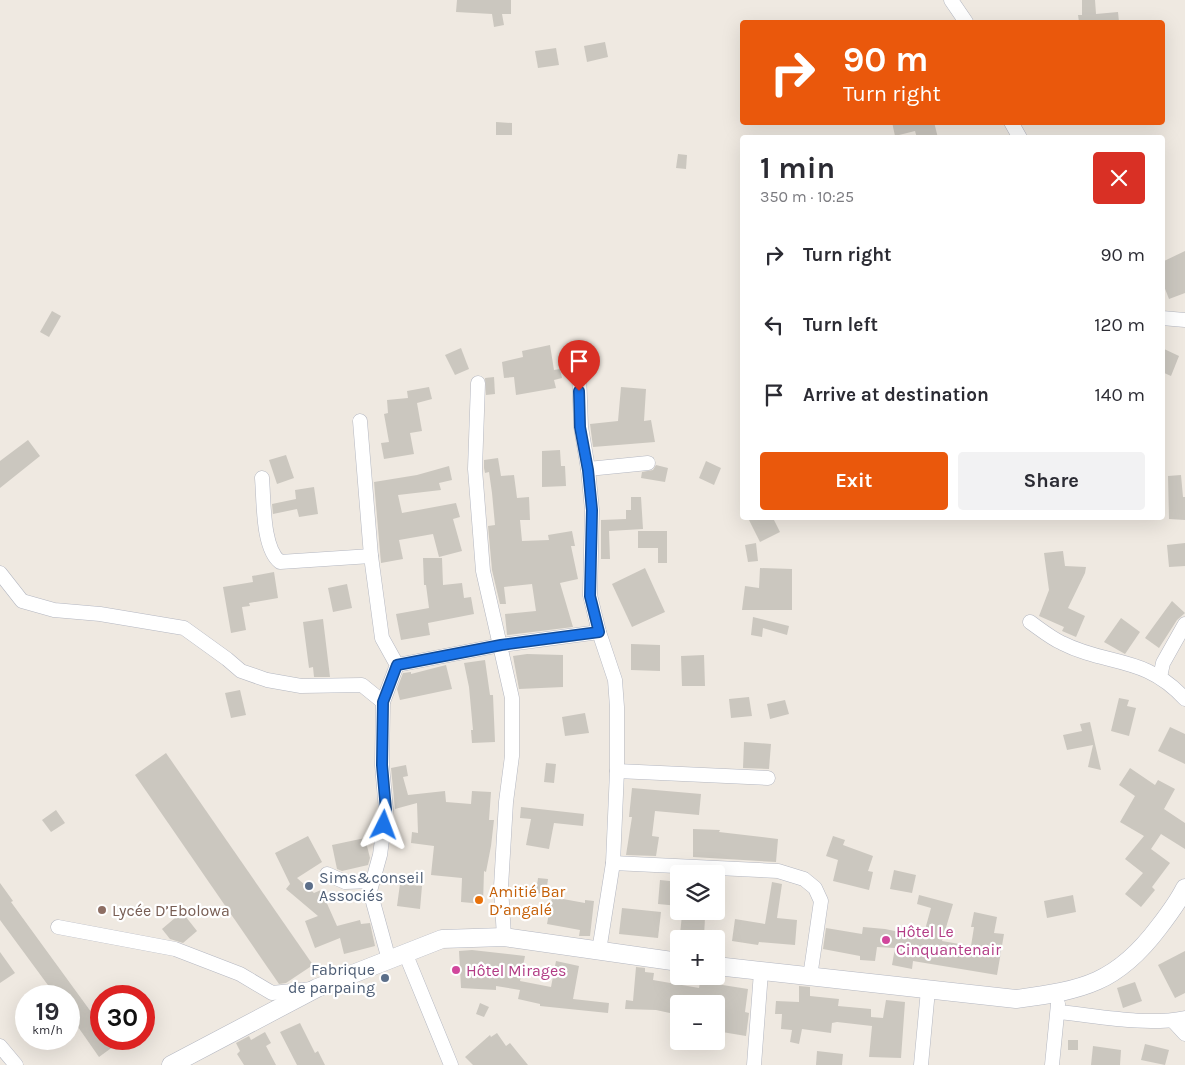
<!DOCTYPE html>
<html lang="en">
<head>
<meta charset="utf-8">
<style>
  :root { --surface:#fff; --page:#f2f2f3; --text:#2b2b33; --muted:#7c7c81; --accent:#ea580c }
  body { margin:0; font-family:Karla,sans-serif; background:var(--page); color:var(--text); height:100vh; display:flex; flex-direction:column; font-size:19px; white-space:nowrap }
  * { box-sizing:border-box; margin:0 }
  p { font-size:16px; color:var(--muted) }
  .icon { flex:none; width:28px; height:28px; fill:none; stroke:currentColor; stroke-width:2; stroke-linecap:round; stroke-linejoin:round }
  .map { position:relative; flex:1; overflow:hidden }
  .drawer { position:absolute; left:740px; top:135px; width:425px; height:385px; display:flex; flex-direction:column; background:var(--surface); border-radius:5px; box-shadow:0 5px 20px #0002 }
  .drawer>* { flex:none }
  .hud { position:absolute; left:740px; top:20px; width:425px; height:105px; border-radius:5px; box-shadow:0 5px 20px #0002; background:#ea580c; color:#fff; overflow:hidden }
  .tools { position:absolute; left:670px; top:865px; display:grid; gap:10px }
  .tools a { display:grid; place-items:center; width:55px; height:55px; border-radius:5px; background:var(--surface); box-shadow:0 5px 20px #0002; font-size:25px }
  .speed { position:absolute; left:15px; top:985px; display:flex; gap:10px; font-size:25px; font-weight:700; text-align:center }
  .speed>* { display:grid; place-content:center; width:65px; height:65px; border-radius:50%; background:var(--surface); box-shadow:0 5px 20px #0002; line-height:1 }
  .speed small { font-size:12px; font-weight:400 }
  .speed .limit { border:8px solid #d22; background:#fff; color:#111 }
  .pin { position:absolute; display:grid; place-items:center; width:42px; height:42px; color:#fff; margin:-51px -21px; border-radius:50% 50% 50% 0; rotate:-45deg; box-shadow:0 0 5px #0007 }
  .pin .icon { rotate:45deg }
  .me { position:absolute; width:55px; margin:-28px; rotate:3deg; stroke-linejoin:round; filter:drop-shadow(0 0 4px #0008) }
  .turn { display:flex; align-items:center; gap:18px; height:105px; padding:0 20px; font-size:22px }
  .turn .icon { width:65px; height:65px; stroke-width:2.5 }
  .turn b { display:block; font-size:35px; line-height:42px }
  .round { display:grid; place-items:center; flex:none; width:52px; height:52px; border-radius:5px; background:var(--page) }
  .overview { display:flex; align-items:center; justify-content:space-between; height:85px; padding:0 20px }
  h1 { font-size:30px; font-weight:700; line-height:38px }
  .action { display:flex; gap:10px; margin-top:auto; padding:10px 20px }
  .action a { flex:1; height:58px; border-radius:5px; background:var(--accent); color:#fff; font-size:20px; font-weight:700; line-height:58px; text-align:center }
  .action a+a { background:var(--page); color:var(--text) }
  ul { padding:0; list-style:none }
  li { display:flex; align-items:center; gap:15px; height:70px; padding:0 20px }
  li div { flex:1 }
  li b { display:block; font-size:19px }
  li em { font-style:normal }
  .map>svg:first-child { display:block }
  .building { fill:#cbc7bf }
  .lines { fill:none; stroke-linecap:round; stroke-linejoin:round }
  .minor-casing { stroke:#b4b7c1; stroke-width:15 }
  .tertiary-casing { stroke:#b4b7c1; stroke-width:19 }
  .minor { stroke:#fff; stroke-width:14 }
  .tertiary { stroke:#fff; stroke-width:18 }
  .route-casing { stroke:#114b97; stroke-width:12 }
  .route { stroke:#1a73e8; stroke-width:9 }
  .service-dot { fill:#5c6f8a; stroke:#fff; stroke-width:2 }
  .food-dot { fill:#e8710a; stroke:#fff; stroke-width:2 }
  .education-dot { fill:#8d6e63; stroke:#fff; stroke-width:2 }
  .hotel-dot { fill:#d1479c; stroke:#fff; stroke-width:2 }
  .labels { text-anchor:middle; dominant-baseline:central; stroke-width:4.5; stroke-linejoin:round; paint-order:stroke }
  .service-label { font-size:16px; fill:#4e5e75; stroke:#fff; text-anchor:start }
  .food-label { font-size:16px; fill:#c56008; stroke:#fff; text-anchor:start }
  .education-label { font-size:16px; fill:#785e54; stroke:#fff; text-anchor:start }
  .hotel-label { font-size:16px; fill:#b23c85; stroke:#fff; text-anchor:start }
</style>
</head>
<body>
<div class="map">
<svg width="1185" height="1065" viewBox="0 0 1185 1065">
  <rect width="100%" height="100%" fill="#efe9e1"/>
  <!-- building -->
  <g class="building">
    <path d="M457 0H511V14H502L504 25 494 27 492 14 456 12Z"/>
    <path d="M1082 0H1095L1096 14 1118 12 1119 22H1079L1078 15H1082Z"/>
    <path d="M605 42 608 57 587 62 584 46Z"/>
    <path d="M556 48 559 65 538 68 535 51Z"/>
    <path d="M496 122 512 123V135H496Z"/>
    <path d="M892 122H934L938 138H917L915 131 895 136Z"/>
    <path d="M678 154 687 155 686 169 676 168Z"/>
    <path d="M1185 251V293L1169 299 1162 281V262Z"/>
    <path d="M52 311 61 316 49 337 40 332Z"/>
    <path d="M550 345 554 370 560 369 562 378 554 380 556 388 516 395 514 377 504 378 502 362 523 357 522 351Z"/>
    <path d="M461 348 469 369 455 375 445 355Z"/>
    <path d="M1162 348 1179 356 1171 376 1162 372Z"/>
    <path d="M494 377 495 394 486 395 485 378Z"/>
    <path d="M429 387 432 399 417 403 422 431 410 433 414 454 384 459 381 443 389 442 384 414 388 413 387 400 408 398 407 391Z"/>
    <path d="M621 387 646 389 644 421 651 420 655 442 593 447 590 424 618 421Z"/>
    <path d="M28 440 40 456 0 488V461Z"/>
    <path d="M560 450 561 466H565L566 486 542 487V451Z"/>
    <path d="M286 455 294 478 277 484 269 460Z"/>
    <path d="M498 458 501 476 514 475 517 498 529 497 530 520H520L522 541 549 540 548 535 572 531 575 546H571L578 579 560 583 573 627 507 635 505 614 536 611 532 584 504 587 506 604H500L492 570 488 526 495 525 492 493 489 472 485 473 484 468V460Z"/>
    <path d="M706 461 721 468 714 485 699 478Z"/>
    <path d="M656 465 668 468 665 482 641 478 642 472 653 470Z"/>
    <path d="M449 466 452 480 439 483 441 490 398 495 402 513 456 503 460 517 453 519 462 551 439 557 433 534 399 540 403 559 381 563 374 482 417 475Z"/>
    <path d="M1181 475 1183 497H1185V520L1169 519 1168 476Z"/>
    <path d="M314 487 318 514 299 517 297 509 273 514 272 504 296 499 295 490Z"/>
    <path d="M631 497H641L643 529 609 531 610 559H601V520L626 519V510H631Z"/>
    <path d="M748 518H773L780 532 760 542Z"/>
    <path d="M638 531H667V563H658V548H638Z"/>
    <path d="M756 543 758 561 748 562 745 545Z"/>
    <path d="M1185 543V566L1169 567 1167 545Z"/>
    <path d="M1063 551 1065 566 1086 567 1085 573 1068 608 1085 616 1076 637 1062 631 1064 627 1039 616 1049 590 1044 553Z"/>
    <path d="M423 558H442L443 585 462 583 464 598 471 597 474 614 428 623 430 635 401 640 396 614 429 608 426 585H424Z"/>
    <path d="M645 568 665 612 632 627 612 584Z"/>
    <path d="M760 568 792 569V610H742L745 586 759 588Z"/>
    <path d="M274 572 278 598 249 603 250 606 242 607 246 630 231 633 223 587 253 582 252 576Z"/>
    <path d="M347 584 352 608 333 612 328 588Z"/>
    <path d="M1172 601 1185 613 1177 620 1159 648 1145 638Z"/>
    <path d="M753 617 789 626 787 635 763 628 762 637 751 635Z"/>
    <path d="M1121 618 1140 632 1125 654 1104 642Z"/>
    <path d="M323 619 330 677H314L313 667 309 668 303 622Z"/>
    <path d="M631 644 660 645V671L631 670Z"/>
    <path d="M527 654 563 655V687L519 689 513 656Z"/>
    <path d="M704 655 705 686H682L681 656Z"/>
    <path d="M485 660 490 695H493L495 742 472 743 471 730H473L469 687 464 663Z"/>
    <path d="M446 665 452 689 400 700 397 689 403 673 411 672V674Z"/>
    <path d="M240 690 246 715 231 718 225 693Z"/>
    <path d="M749 697 752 716 731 718 729 699Z"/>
    <path d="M1119 698 1129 700 1127 706 1136 708 1129 736 1111 731Z"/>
    <path d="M785 700 789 714 770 719 767 704Z"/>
    <path d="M585 713 589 733 565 736 562 717Z"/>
    <path d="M1090 722 1095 744 1101 770 1088 767 1093 745 1067 750 1063 735 1082 731 1080 724Z"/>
    <path d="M1170 727 1185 734V764L1158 751Z"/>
    <path d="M744 742 771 744 769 769 743 768Z"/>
    <path d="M166 753 313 965 286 983 279 984 135 775Z"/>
    <path d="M546 763 556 764 554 783 544 782Z"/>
    <path d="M406 765 408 776 403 777 408 795 445 791 446 802 471 804 472 791 491 792 489 820H494L491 846 486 872 484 871 483 904 461 902 462 878 431 875 434 846 411 843 412 832 418 833 417 803 395 809 391 768Z"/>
    <path d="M1130 768 1155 785 1158 780 1175 789 1164 809 1185 823V849L1161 834 1151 849 1170 863 1152 887 1155 890 1141 907 1125 894 1143 873 1125 859 1144 836 1120 822 1135 796 1119 785Z"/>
    <path d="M632 788 701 794 699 815 655 811 652 836 659 837 656 856 626 855 632 817H629Z"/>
    <path d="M521 807 584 814 583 826 554 823 549 849 526 845 531 819 520 818Z"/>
    <path d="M56 810 65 823 51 832 42 820Z"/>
    <path d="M693 829 720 830 719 832 778 839 776 862 693 857Z"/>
    <path d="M308 836 322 862 297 878 314 893 321 890 337 926 360 920 361 924 370 923 375 946 344 954 340 938 315 948 305 921 318 916 286 889 290 884 275 853Z"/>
    <path d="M833 836 845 840 843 845 873 856 868 871 873 872 869 890 833 881 838 860 826 856Z"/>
    <path d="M365 838 370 858 368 865 342 871 337 869 332 845Z"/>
    <path d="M894 870 916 875 912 893 890 889Z"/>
    <path d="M538 878 548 879 546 894 536 893Z"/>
    <path d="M660 880 679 882V906L658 904Z"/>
    <path d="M772 882 782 884 777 918 797 920 795 945 759 942 758 945 732 941 735 919 765 924Z"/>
    <path d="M0 883 13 901 11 902 94 1016 101 1028V1039H109L114 1046 99 1057 69 1014V996H56L0 920Z"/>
    <path d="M400 884 422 886 420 909 397 906Z"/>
    <path d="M919 895 953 904 942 941 971 946 974 927H971L974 912 997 917 994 933 1004 934 997 975 913 961 912 969 892 965 895 948 877 947 875 961 860 960V956L823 949 826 928 862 934 863 927 885 929 923 937 931 908 917 904Z"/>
    <path d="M1073 895 1076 912 1047 918 1044 901Z"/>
    <path d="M552 897 585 903V900L594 901 590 936H579L580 930 547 924Z"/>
    <path d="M622 908 661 912 658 938 619 934Z"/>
    <path d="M182 912 197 931 183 943 170 939 162 929Z"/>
    <path d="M682 915 705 918 704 936 680 934Z"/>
    <path d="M472 950 525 956 520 981 551 987 556 961 579 966 573 999 609 1003 608 1013 540 1006V1004L518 999 520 990 496 986V990L461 988 459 951Z"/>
    <path d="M1185 951V993L1175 998 1158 965Z"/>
    <path d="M0 952 15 973 0 983Z"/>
    <path d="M636 967 645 968V972L654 973 653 980 699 988 701 976H711L710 983 748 989 745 1012 749 1013 746 1036 716 1031V1004H679V1015L656 1010 625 1009 626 1000 633 1001Z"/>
    <path d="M1135 982 1142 1001 1123 1008 1117 988Z"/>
    <path d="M799 986 810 987V996L839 999 838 1006 871 1009V1017L883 1018 886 1000 905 1002 901 1058 869 1057 872 1026 837 1022 832 1023 831 1033 802 1029 799 1044 790 1042 792 1030 781 1029 782 1014H775L776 1001 799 1002Z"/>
    <path d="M480 1003 489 1007 484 1017 476 1014Z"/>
    <path d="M300 1023 315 1053 318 1051 325 1065H297L280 1032Z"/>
    <path d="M265 1032 271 1043 266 1046 276 1065H244L237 1054 240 1051 236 1043 249 1036 251 1040Z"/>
    <path d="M497 1033 506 1046 510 1043 528 1065H473L465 1057 490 1035 491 1037Z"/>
    <rect x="1068" y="1040" width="10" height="10"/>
    <path d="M1145 1044 1169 1050 1165 1065 1141 1060Z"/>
    <path d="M1093 1046 1121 1050 1120 1065H1091Z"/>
    <path d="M817 1051 843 1054 842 1065H816Z"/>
  </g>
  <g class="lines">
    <!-- minor casing -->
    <g class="minor-casing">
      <g id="minor">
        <path d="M951 0 966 22"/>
        <path d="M1011 122 1020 138"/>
        <path d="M1162 318 1185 320"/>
        <path d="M579 373 581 427 588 469 592 510 590 595 599 632 615 680 617 707V771L613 863 599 951"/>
        <path d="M478 383 475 469 483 571 512 698V756L506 802 501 887 504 937"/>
        <path d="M360 421 371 556 382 638 397 665 383 702 382 765 386 810 380 855 370 891 389 960"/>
        <path d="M588 469 648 463"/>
        <path d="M262 478C264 500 262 548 280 562L371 556"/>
        <path d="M0 573 22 601 54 610 100 614 184 628 227 659 241 671 267 680 301 686 362 685 383 702"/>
        <path d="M1030 622C1040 629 1051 638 1062 643 1107 666 1145 655 1185 699"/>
        <path d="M397 665 501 645 599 632"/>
        <path d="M1160 677 1163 663 1185 624"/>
        <path d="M617 771 768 778"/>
        <path d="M613 863 778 871 804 879 815 888 821 901 810 977"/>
        <path d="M327 874 345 882 372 881"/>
        <path d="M58 927 175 949 240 974 272 993 312 989"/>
        <path d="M406 955 451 1065"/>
        <path d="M1058 1012C1099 1016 1145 1026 1185 1018"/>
        <path d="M1173 1021 1185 1034"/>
        <path d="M0 1046 16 1065"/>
        <path d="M754 1065 761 972"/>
        <path d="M921 1065 928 990"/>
        <path d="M1052 1065 1058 1004"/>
      </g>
    </g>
    <!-- tertiary casing -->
    <g class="tertiary-casing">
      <g id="tertiary">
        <path d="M716 966 1016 999C1084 990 1117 983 1159 927 1169 914 1178 902 1185 888"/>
        <path d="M171 1065 317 988 442 939 504 937 679 962"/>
      </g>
    </g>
    <!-- minor -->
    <use href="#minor" class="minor"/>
    <!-- tertiary -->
    <use href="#tertiary" class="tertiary"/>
  </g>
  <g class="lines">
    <!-- route casing -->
    <g class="route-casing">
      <path id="route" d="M384 825 386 810 382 765 383 702 397 665 501 645 599 632 590 596 592 510 588 470 580 427 579 391"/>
    </g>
    <!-- route -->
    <use href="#route" class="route"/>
  </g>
  <!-- markers -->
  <g class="service-dot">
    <circle cx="309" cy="886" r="5"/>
    <circle cx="385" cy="978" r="5"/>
  </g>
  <circle class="food-dot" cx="479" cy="900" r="5"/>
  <circle class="education-dot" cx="102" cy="910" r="5"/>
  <g class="hotel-dot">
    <circle cx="886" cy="940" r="5"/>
    <circle cx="456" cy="970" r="5"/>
  </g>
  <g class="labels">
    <!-- service labels -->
    <g class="service-label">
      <text x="319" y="877">Sims&amp;conseil<tspan x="319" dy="18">Associés</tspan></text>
      <text x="375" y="969" text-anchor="end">Fabrique<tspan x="375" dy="18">de parpaing</tspan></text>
    </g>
    <!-- food labels -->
    <g class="food-label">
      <text x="489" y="891">Amitié Bar<tspan x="489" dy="18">D’angalé</tspan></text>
    </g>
    <!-- education labels -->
    <g class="education-label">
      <text x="112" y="910">Lycée D’Ebolowa</text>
    </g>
    <!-- hotel labels -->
    <g class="hotel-label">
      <text x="896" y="931">Hôtel Le<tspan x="896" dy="18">Cinquantenair</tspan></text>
      <text x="466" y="970">Hôtel Mirages</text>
    </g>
  </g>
</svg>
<div class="tools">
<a><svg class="icon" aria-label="layers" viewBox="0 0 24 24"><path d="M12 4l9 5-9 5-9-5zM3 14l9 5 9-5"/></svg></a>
<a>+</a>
<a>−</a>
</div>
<div class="speed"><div>19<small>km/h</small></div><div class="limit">30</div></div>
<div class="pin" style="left:579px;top:391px;background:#d93025"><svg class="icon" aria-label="arrive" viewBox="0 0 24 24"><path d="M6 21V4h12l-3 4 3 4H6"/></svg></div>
<svg class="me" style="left:384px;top:825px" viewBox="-20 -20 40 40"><path d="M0-17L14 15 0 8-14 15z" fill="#1a73e8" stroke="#fff" stroke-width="4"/></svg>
<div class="hud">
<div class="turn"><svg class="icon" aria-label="right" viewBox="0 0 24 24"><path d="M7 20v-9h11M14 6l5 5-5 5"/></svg><div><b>90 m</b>Turn right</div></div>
</div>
<section class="drawer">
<div class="overview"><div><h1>1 min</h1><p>350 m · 10:25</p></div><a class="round" style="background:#d93025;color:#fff"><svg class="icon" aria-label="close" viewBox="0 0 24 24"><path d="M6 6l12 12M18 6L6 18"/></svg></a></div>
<ul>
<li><svg class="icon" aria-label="right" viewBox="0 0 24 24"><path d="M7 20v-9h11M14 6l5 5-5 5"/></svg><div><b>Turn right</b></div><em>90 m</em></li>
<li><svg class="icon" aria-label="left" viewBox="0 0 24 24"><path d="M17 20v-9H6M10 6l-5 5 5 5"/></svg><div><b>Turn left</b></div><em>120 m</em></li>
<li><svg class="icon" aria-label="arrive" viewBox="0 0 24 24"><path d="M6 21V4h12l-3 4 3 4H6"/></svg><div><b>Arrive at destination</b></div><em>140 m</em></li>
</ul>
<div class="action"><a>Exit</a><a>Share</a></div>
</section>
</div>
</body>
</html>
